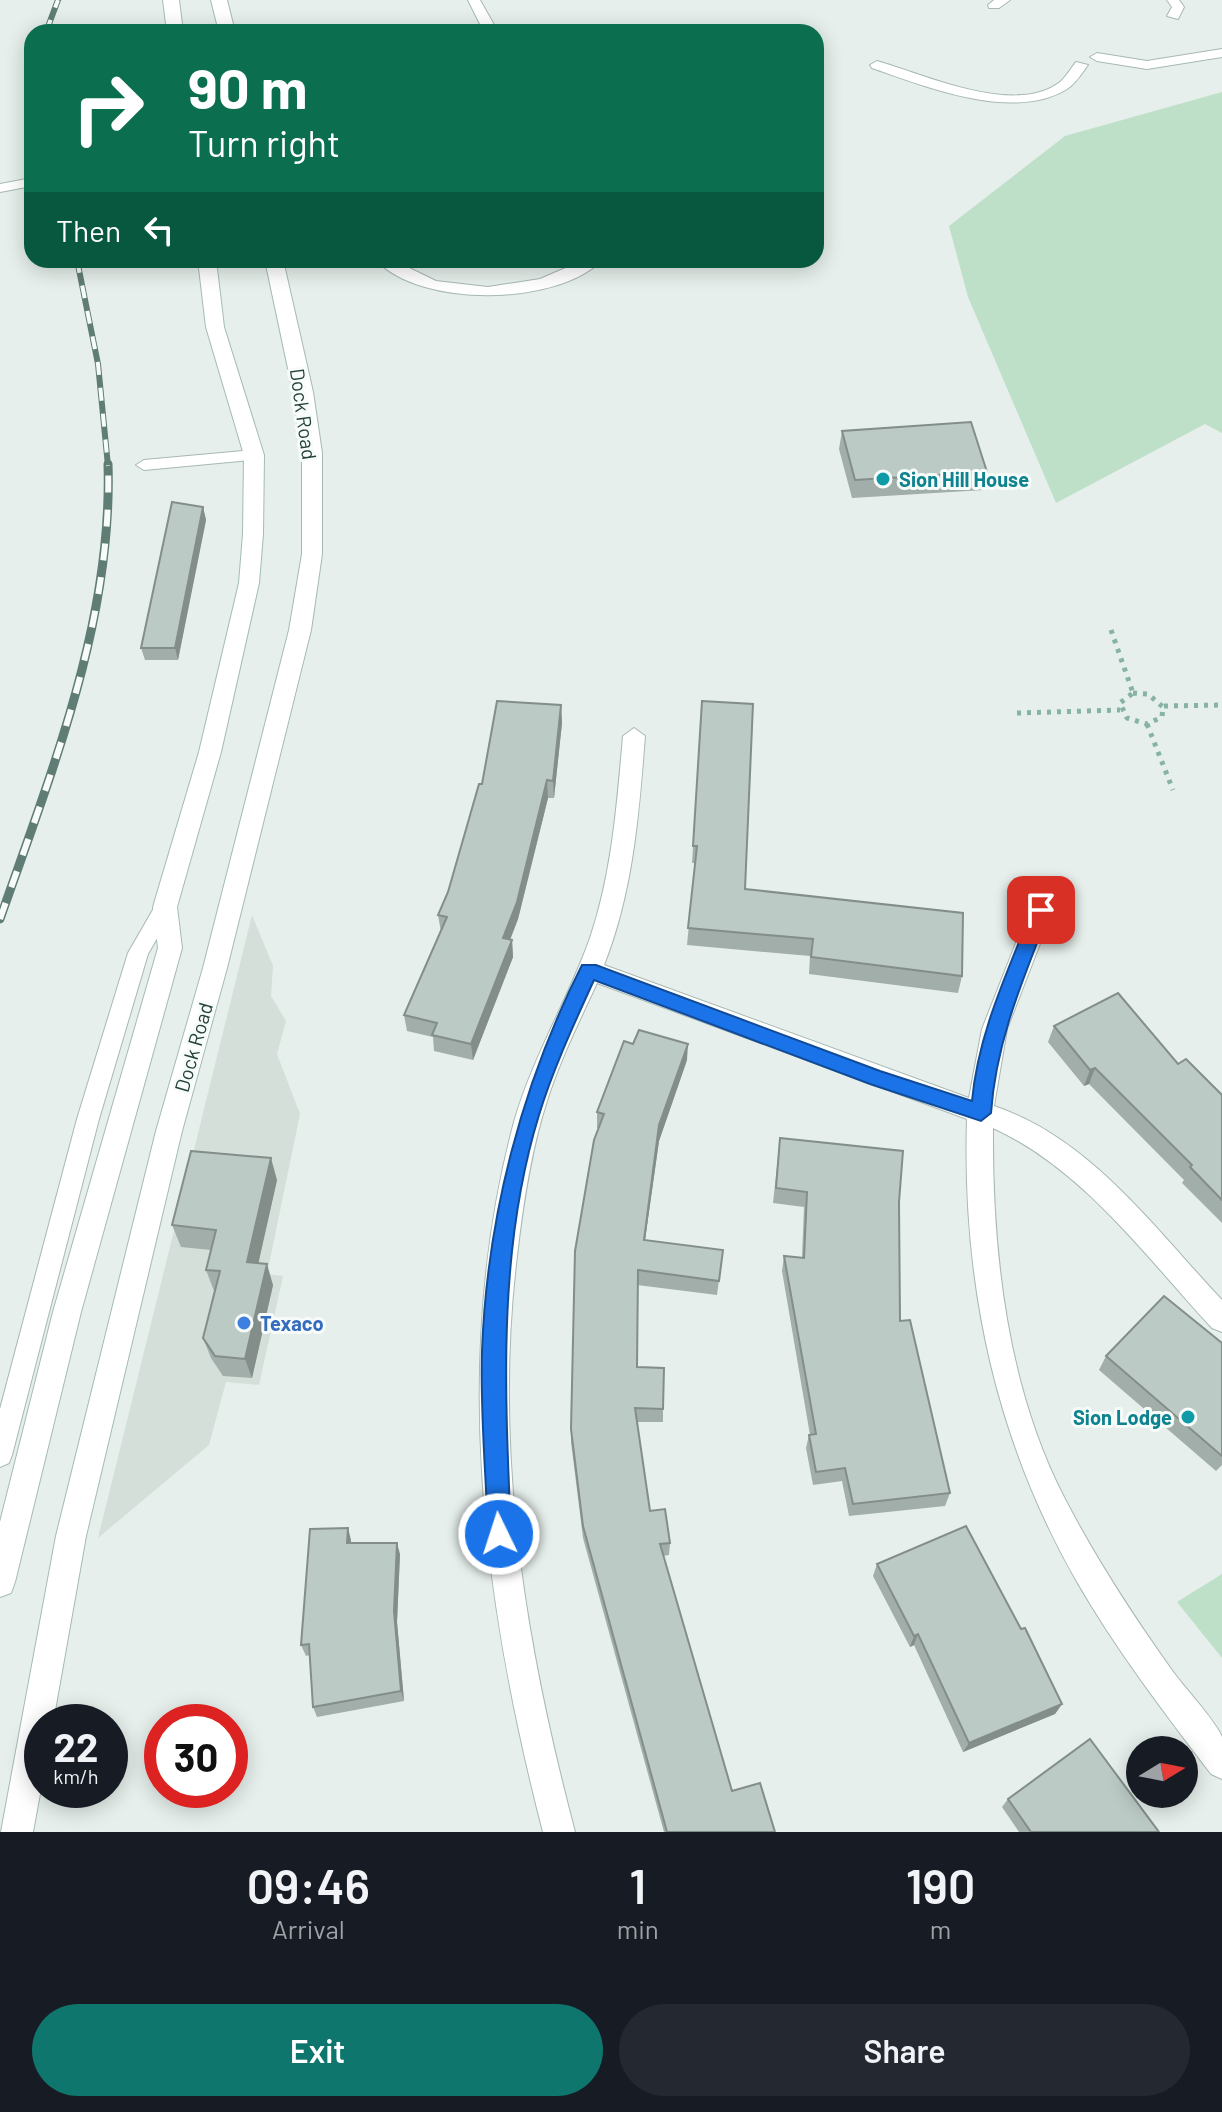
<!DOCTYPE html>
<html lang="en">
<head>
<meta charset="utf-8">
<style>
  :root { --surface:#171b24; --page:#242831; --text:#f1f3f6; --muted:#9ea1a6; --accent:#0f766e }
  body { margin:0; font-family:Barlow,sans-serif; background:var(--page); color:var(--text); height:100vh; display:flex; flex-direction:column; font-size:30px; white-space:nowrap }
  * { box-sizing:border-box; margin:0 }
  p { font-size:26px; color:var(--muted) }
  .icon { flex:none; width:44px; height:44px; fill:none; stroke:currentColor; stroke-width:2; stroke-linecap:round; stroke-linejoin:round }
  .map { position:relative; height:1832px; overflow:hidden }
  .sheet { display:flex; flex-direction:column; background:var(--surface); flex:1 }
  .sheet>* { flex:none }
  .banner { position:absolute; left:24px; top:24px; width:800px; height:244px; border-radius:24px; box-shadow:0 4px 20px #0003; background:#0b6e4f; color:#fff; overflow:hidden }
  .needle { width:52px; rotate:80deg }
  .buttons { position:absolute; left:1126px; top:1736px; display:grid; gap:16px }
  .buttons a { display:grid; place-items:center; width:72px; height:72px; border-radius:50%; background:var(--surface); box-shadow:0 4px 20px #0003; font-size:40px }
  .speed { position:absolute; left:24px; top:1704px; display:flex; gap:16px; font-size:40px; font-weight:700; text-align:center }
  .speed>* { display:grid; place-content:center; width:104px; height:104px; border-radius:50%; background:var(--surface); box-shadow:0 4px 20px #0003; line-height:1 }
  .speed small { font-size:20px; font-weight:400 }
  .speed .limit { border:12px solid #d22; background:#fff; color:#111 }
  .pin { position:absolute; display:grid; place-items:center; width:68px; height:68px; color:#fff; margin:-34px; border-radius:16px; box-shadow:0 4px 12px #0006 }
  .me { position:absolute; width:88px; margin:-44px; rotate:356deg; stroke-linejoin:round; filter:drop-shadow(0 0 6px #0008) }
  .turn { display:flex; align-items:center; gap:28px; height:168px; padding:0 32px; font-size:36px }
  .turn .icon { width:104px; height:104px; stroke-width:2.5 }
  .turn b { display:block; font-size:56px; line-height:68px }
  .then { display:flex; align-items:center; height:76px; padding:0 32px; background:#0003; gap:16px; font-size:30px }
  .eta { display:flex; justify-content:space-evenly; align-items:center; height:136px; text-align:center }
  .eta b { font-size:48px; font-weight:600; line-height:56px }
  .primary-button { display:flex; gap:16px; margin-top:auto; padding:16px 32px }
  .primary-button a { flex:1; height:92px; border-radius:48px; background:var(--accent); color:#fff; font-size:32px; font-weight:600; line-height:92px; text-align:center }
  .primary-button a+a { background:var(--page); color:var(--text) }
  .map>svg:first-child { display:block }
  .built { fill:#d4dfda }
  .green { fill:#bfe0c8 }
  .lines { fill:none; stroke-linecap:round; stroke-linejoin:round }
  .lane-casing { stroke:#a8b8b2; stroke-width:2 }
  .street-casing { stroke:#a8b8b2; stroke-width:2 }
  .secondary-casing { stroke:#a4bbb3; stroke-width:2 }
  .path { stroke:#86b3a5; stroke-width:5; stroke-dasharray:4 6; stroke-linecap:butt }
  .lane { fill:#fff; fill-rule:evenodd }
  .street { fill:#fff; fill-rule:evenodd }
  .secondary { fill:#fff; fill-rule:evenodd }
  .rail-far1-casing { stroke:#5f7d75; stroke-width:6 }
  .rail-casing { stroke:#5f7d75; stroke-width:9 }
  .rail-far1 { stroke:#f7fbf9; stroke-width:4; stroke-dasharray:13; stroke-linecap:butt }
  .rail { stroke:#f7fbf9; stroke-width:6; stroke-dasharray:17; stroke-linecap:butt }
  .wall { fill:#a1aea9 }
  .shaded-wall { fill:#838d89 }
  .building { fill:#bbcac4; stroke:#838d89; stroke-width:2 }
  .route { fill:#1a73e8; stroke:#114b97; stroke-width:2 }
  .culture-dot { fill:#0f9aa8; stroke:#f7fbf9; stroke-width:3 }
  .shop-dot { fill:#3f7fe0; stroke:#f7fbf9; stroke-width:3 }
  .labels { text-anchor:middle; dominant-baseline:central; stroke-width:6; stroke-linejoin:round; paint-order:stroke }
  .street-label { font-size:20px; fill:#24423a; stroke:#f7fbf9 }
  .culture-label { font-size:20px; font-weight:bold; fill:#0d838f; stroke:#f7fbf9; text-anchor:start }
  .shop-label { font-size:20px; font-weight:bold; fill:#366cbe; stroke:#f7fbf9; text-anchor:start }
</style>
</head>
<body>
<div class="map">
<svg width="1222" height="1832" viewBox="0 0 1222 1832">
  <rect width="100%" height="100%" fill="#e6efeb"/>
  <!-- built -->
  <path class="built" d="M252 915 273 966 271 996 286 1021 277 1054 300 1114 267 1274 283 1276 259 1385 226 1382 209 1445 98 1538Z"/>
  <!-- green -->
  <g class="green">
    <path d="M1222 92V433L1205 424 1056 503 968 297 949 226 1065 136Z"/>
    <path d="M1222 1574V1658L1177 1602Z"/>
  </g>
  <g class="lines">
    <!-- lane casing -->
    <g class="lane-casing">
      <g id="lane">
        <path d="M468 0H480L498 32H484Z"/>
        <path d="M994 0H1010L999 8H989L988 5Z"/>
        <path d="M1167 0H1179L1184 7 1178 19 1167 16 1172 7Z"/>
        <path d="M1222 49V57L1147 69 1097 61 1090 57 1097 53 1147 61Z"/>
        <path d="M877 61C924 74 1015 117 1060 82 1066 77 1071 68 1076 62L1088 65C1082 73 1075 84 1067 89 1014 122 926 87 872 68L870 65Z"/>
        <path d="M32 178V186L0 192V184Z"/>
        <path d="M376 260H393L436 281 488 287 540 279 584 260H602C557 306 421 308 376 260Z"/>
        <path d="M254 450 262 455 260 459 144 470 136 465 144 460Z"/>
        <path d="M165 899 172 901 175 907 148 954 99 1119 12 1455 9 1463 0 1467V1409L77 1119 128 953 158 901Z"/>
      </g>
    </g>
    <!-- street casing -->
    <g class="street-casing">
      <path id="street" d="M634 728 645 736C639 814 633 892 604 965L969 1098 982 1029 1029 910 1033 903H1049L1053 910 1007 1029 994 1106C1090 1138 1154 1228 1222 1300V1332L1212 1328C1146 1257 1083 1169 993 1128 992 1252 1007 1388 1065 1499 1096 1559 1132 1614 1171 1669 1182 1685 1216 1721 1222 1737 1222 1748 1222 1767 1222 1779L1211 1774C1163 1711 1115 1648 1076 1580 995 1438 962 1282 967 1119L597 983C579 1022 560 1060 547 1101 531 1150 523 1204 517 1256 493 1451 525 1643 575 1832H543C483 1600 451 1357 514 1122 532 1058 568 1000 590 938 612 873 617 804 623 736Z"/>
    </g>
    <!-- secondary casing -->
    <g class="secondary-casing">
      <g id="secondary">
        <path d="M163 0H179L183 32H167Z"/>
        <path d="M211 0H227L235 32H219Z"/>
        <path d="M198 260H216L224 327 264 455 263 534 259 583 221 752 177 907 182 948 81 1312 15 1582 11 1593 0 1597V1522L53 1312 158 948 153 907 199 752 239 583 243 534 244 455 206 327Z"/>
        <path d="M265 260H283L313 392 322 453V554L311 630 227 968 182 1131 86 1536 53 1722H42V1783L33 1832H1L56 1536 156 1131 203 968 289 630 302 554V453L293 392Z"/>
      </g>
    </g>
    <!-- path -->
    <g class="path">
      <path d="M1111 630 1133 693"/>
      <path d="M1133 693 1148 694 1163 707 1162 717 1147 724 1127 718 1120 703Z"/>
      <path d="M1164 706 1222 705"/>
      <path d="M1017 713 1120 710"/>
      <path d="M1147 724 1173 790"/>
    </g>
    <!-- lane -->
    <use href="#lane" class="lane"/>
    <!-- street -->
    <use href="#street" class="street"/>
    <!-- secondary -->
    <use href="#secondary" class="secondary"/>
    <!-- rail-far1 casing -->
    <g class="rail-far1-casing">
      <g id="rail-far1">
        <path d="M46 32 58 0"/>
        <path d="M77 260 98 364 108 466"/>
      </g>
    </g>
    <!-- rail casing -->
    <g class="rail-casing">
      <path id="rail" d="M0 919C51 773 113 621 108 464"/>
    </g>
    <!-- rail-far1 -->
    <use href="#rail-far1" class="rail-far1"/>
    <!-- rail -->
    <use href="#rail" class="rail"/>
  </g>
  <!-- wall -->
  <g class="wall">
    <path d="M842 431 987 472 984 490 852 498 839 449Z"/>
    <path d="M203 507 206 520 178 660H145L141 648Z"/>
    <path d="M702 701 745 889 962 976 958 993 809 974 810 956 687 945 695 863H692Z"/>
    <path d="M561 705 562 723 554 798H548L518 919 510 940H512L513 957 473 1060 434 1051 433 1037 407 1031 404 1015 441 932 438 915 448 892 482 784Z"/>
    <path d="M1054 1026 1178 1064 1222 1095V1223L1182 1183 1184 1180 1089 1084 1084 1086 1048 1042Z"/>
    <path d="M687 1060 659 1141 645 1240 723 1250 717 1295 637 1285V1367L663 1409V1422H637L650 1511 670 1543 669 1555 663 1556 732 1791 775 1832H664L583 1538 571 1442V1429L599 1128H597V1112Z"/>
    <path d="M780 1138 899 1202 900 1321 950 1493 945 1506 849 1516 842 1481 813 1485 806 1448 809 1435H810L782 1271 784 1256 802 1258 804 1207 773 1203Z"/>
    <path d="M277 1180 258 1263 273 1285 252 1378 223 1376 211 1358 203 1338 214 1291 206 1270 211 1250 181 1247 172 1225Z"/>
    <path d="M1222 1343V1465L1216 1471 1099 1370 1106 1356Z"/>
    <path d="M351 1540V1543L400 1554 397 1622 404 1701 317 1717 313 1707 310 1655 306 1656 301 1645Z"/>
    <path d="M877 1564 1062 1704 1055 1714 963 1752 914 1645 910 1647 873 1576Z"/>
    <path d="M1008 1799 1159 1832H1019L1002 1807Z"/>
  </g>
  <!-- shaded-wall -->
  <g class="shaded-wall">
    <path d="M203 507 206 520 178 660 175 648Z"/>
    <path d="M561 705 562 723 554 798 553 781Z"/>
    <path d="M547 780 548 798 518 919 504 955 503 938Z"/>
    <path d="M512 940 513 957 473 1060 471 1044Z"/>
    <path d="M688 1044 687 1060 659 1141 643 1254 644 1240 659 1125Z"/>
    <path d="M1095 1068 1089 1084 1084 1086 1090 1070Z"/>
    <path d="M271 1158 277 1180 254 1283 247 1262Z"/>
    <path d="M267 1264 273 1285 252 1378 245 1359Z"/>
    <path d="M348 1528 351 1540V1555L347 1543Z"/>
    <path d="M397 1543 400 1554 397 1622 404 1701 401 1691 394 1611Z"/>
    <path d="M918 1634 914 1645 910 1647 914 1636Z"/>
    <path d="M1062 1704 1055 1714 963 1752 969 1743Z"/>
  </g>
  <!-- building -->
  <g class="building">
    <path d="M971 422 987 472 855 480 842 431Z"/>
    <path d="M172 502 203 507 175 648H141Z"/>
    <path d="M497 701 561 705 553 781 547 780 517 902 503 938 512 940 471 1044 432 1035 437 1023 404 1015 447 917 438 915 448 892 479 784H482Z"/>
    <path d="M702 701 753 704 745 889 963 913 962 976 811 957 813 939 688 928 697 846H693Z"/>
    <path d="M1118 993 1178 1064 1186 1059 1222 1095V1200L1190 1167 1192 1165 1095 1068 1090 1070 1054 1026Z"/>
    <path d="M639 1030 688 1044 659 1125 644 1240 723 1250 719 1281 638 1270 637 1367 664 1368 663 1409 635 1408 650 1511 665 1509 670 1543 660 1544 732 1791 760 1783 775 1832H667L583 1526 571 1429 575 1251 594 1140 604 1114 597 1112 624 1041 633 1044Z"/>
    <path d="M780 1138 903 1151 899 1202 900 1321 910 1320 950 1493 853 1504 845 1468 816 1472 809 1435 816 1434 784 1256 804 1258 807 1192 776 1188Z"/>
    <path d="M191 1151 271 1158 247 1262 267 1264 245 1359 215 1356 203 1338 220 1271 206 1270 216 1230 172 1225Z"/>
    <path d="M1164 1296 1222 1343V1456L1106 1356Z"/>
    <path d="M966 1526 1021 1629 1025 1628 1062 1704 969 1743 918 1634 914 1636 877 1564Z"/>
    <path d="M348 1528 347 1543H397L394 1611 401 1691 313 1707 309 1644 301 1645 310 1529Z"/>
    <path d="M1090 1739 1159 1832H1031L1008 1799Z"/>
  </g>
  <!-- route -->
  <path class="route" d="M1041 903 1050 910C1024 977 996 1040 991 1113L981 1121 870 1084 594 980C574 1024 553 1069 539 1115 497 1251 505 1394 511 1534L507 1542 499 1545 491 1542 488 1534C486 1473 480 1411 482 1351 487 1216 522 1084 582 965H596L880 1071 972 1101C978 1034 1007 973 1032 910Z"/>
  <!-- markers -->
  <g class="culture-dot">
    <circle cx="883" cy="479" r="8"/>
    <circle cx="1188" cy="1417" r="8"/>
  </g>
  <circle class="shop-dot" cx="244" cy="1323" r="8"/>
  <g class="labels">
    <!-- street labels -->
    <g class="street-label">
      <text transform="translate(304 414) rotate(82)">Dock Road</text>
      <text transform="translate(193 1047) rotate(-74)">Dock Road</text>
    </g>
    <!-- culture labels -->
    <g class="culture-label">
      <text x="899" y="479">Sion Hill House</text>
      <text x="1172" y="1417" text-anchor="end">Sion Lodge</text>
    </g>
    <!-- shop labels -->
    <g class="shop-label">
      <text x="260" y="1323">Texaco</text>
    </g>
  </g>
</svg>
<div class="buttons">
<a><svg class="needle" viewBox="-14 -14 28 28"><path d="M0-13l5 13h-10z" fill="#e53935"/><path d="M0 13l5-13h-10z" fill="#9ea1a6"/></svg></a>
</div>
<div class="speed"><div>22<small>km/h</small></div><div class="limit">30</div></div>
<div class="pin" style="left:1041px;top:910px;background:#d93025"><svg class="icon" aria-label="arrive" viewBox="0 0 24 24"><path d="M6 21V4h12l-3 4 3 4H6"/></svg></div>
<svg class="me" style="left:499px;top:1534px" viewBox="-20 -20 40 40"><circle r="17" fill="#1a73e8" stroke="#fff" stroke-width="3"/><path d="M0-11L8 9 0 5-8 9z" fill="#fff"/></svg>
<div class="banner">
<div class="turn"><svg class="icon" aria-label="right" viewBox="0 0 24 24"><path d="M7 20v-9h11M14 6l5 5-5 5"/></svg><div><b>90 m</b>Turn right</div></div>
<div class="then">Then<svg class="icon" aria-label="left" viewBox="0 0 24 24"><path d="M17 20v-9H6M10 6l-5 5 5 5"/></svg></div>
</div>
</div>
<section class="sheet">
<div class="eta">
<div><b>09:46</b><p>Arrival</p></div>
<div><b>1</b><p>min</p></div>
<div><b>190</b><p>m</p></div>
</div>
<div class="primary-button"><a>Exit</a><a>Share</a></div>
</section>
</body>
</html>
